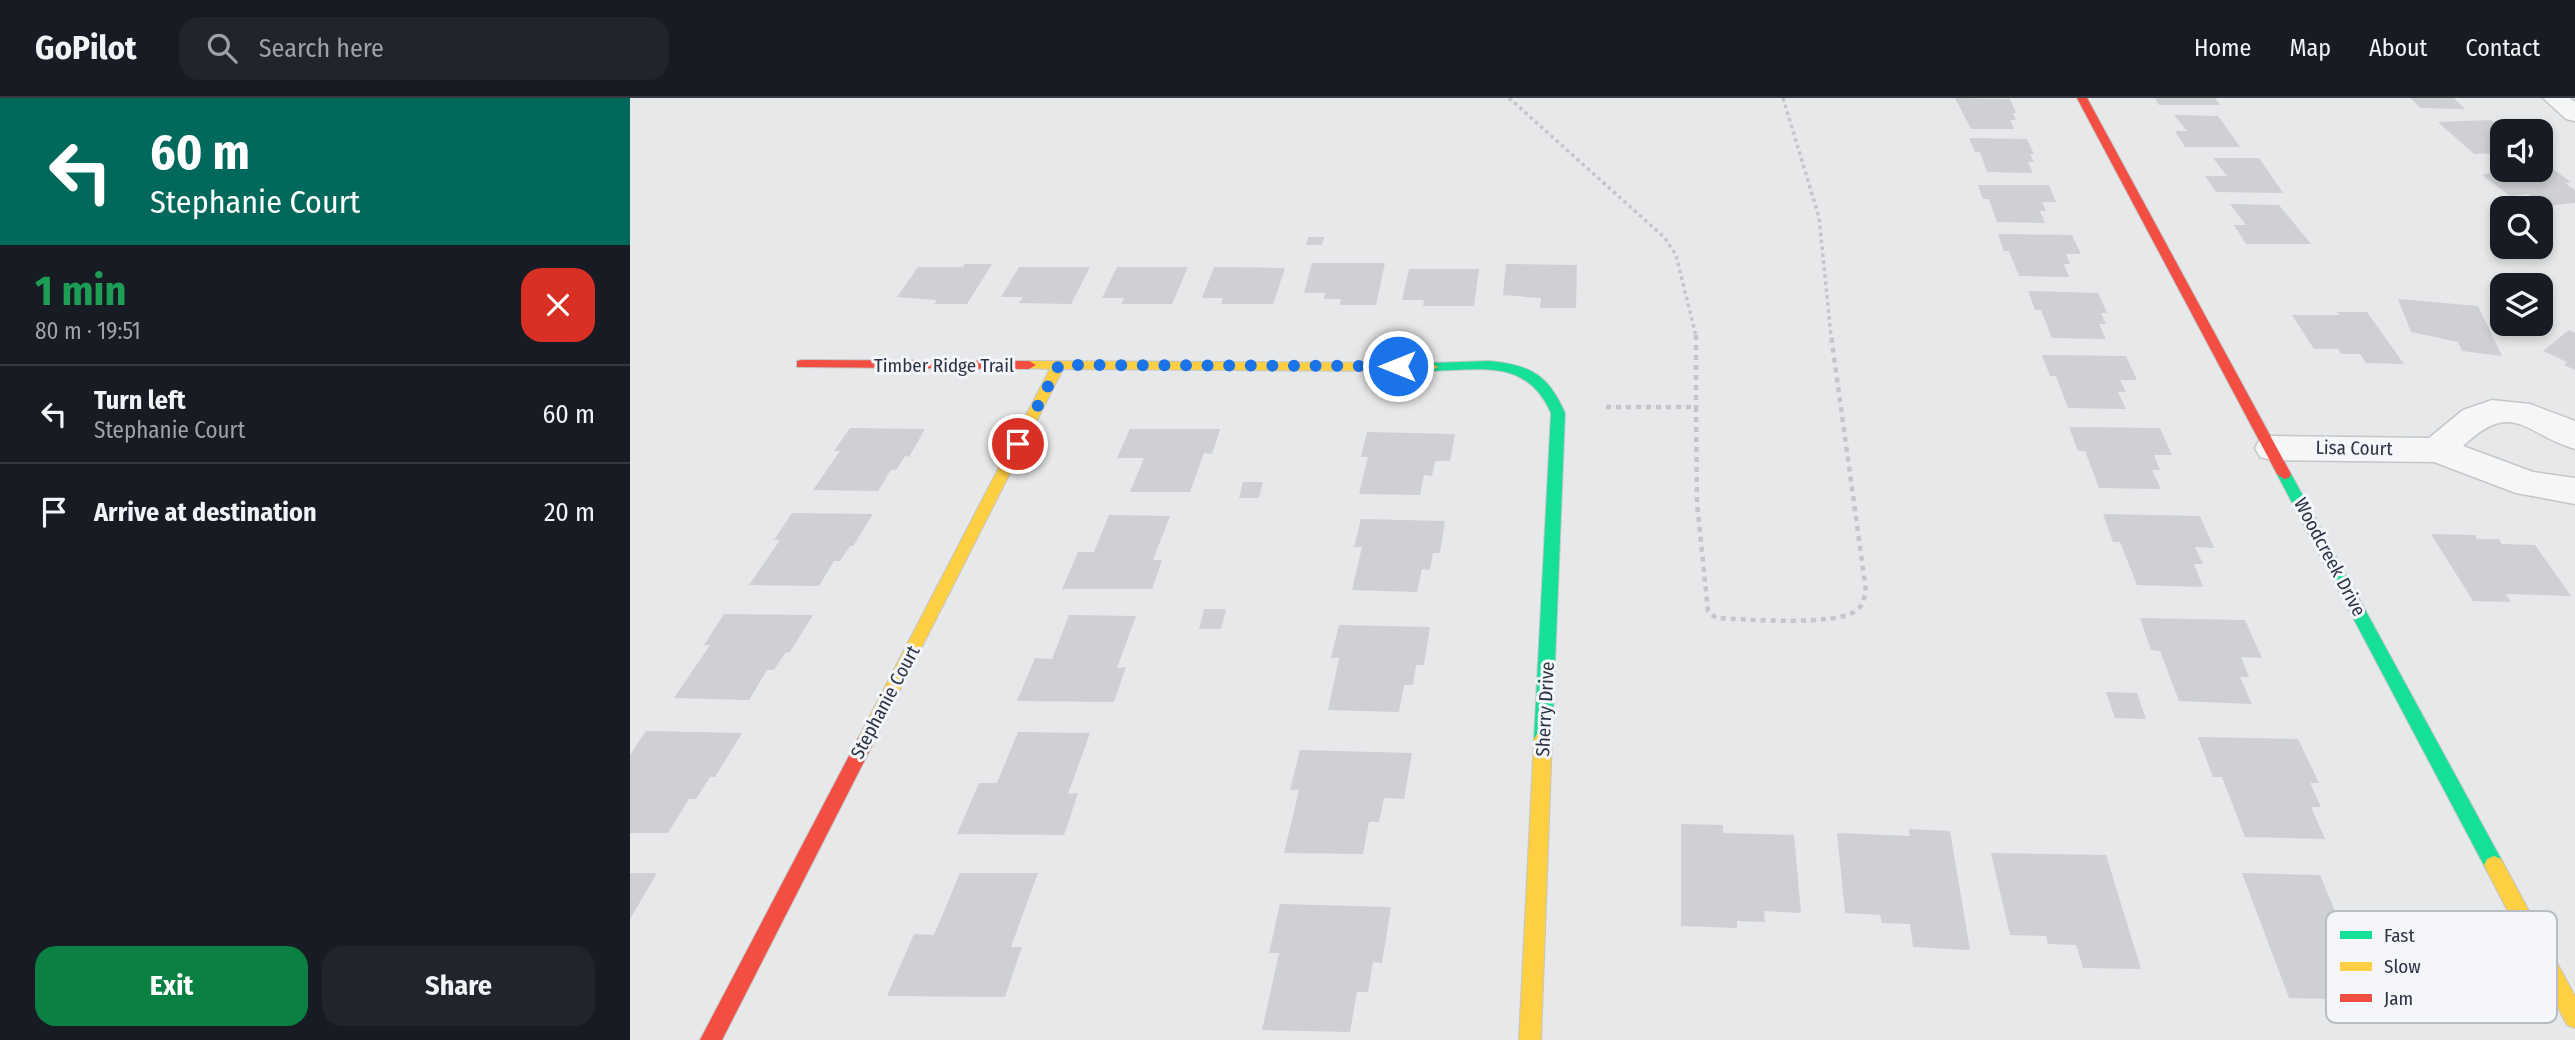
<!DOCTYPE html>
<html lang="en">
<head>
<meta charset="utf-8">
<style>
  :root { --surface:#171b24; --page:#20242c; --text:#f1f3f6; --muted:#9ea1a6; --line:#363941; --accent:#0b8043 }
  body { margin:0; font-family:"Fira Sans Condensed",sans-serif; background:var(--page); color:var(--text); height:100vh; display:flex; flex-direction:column; font-size:26px; white-space:nowrap }
  * { box-sizing:border-box; margin:0 }
  p { font-size:23px; color:var(--muted) }
  .icon { flex:none; width:38px; height:38px; fill:none; stroke:currentColor; stroke-width:2; stroke-linecap:round; stroke-linejoin:round }
  .map { position:relative; flex:1; overflow:hidden }
  .details { display:flex; flex-direction:column; background:var(--surface); width:630px }
  .details>* { flex:none }
  .top-card { background:#00695c; color:#fff; overflow:hidden }
  .controls { position:absolute; left:1860px; top:21px; display:grid; gap:14px }
  .controls a { display:grid; place-items:center; width:63px; height:63px; border-radius:14px; background:var(--surface); box-shadow:0 4px 10px #0003; font-size:35px }
  .pin { position:absolute; display:grid; place-items:center; width:60px; height:60px; color:#fff; margin:-30px; border:4px solid #fff; border-radius:50%; box-shadow:0 2px 7px #0007 }
  .me { position:absolute; width:77px; margin:-38px; rotate:270deg; stroke-linejoin:round; filter:drop-shadow(0 0 5px #0008) }
  .turn { display:flex; align-items:center; gap:24px; height:147px; padding:0 35px; font-size:32px }
  .turn .icon { width:91px; height:91px; stroke-width:2.5 }
  .turn b { display:block; font-size:49px; line-height:60px }
  .round { display:grid; place-items:center; flex:none; width:74px; height:74px; border-radius:21px; background:var(--page) }
  .headline { display:flex; align-items:center; justify-content:space-between; height:119px; padding:0 35px }
  h1 { font-size:42px; font-weight:700; line-height:52px; color:#1e9e55 }
  .button { display:flex; gap:14px; margin-top:auto; padding:14px 35px }
  .button a { flex:1; height:80px; border-radius:21px; background:var(--accent); color:#fff; font-size:28px; font-weight:700; line-height:80px; text-align:center }
  .button a+a { background:var(--page); color:var(--text) }
  ul { padding:0; list-style:none }
  li { display:flex; align-items:center; gap:21px; height:98px; padding:0 35px; border-top:2px solid var(--line) }
  li div { flex:1 }
  li b { display:block; font-size:26px }
  li em { font-style:normal }
  header { display:flex; align-items:center; gap:42px; box-sizing:border-box; height:98px; padding:0 35px; background:var(--surface); border-bottom:2px solid var(--line) }
  header strong { font-size:33px }
  nav { display:flex; gap:38px; margin-inline-start:auto; font-size:24px }
  .search { width:490px; height:63px; background:var(--page); display:flex; align-items:center; gap:18px; box-sizing:border-box; padding:0 24px; border-radius:21px; color:var(--muted); font-size:26px }
  main { display:flex; flex:1; min-height:0 }
  .map>svg:first-child { display:block }
  .building { fill:#ced0d3 }
  .lines { fill:none; stroke-linecap:round; stroke-linejoin:round }
  .street-casing { stroke:#c4c6c8; stroke-width:3 }
  .fast-casing { stroke:#c4c6c8; stroke-width:2 }
  .slow-casing { stroke:#c4c6c8; stroke-width:2 }
  .jam-casing { stroke:#c4c6c8; stroke-width:2 }
  .path-far1 { stroke:#c5c6ca; stroke-width:3.5; stroke-dasharray:3.5 3.5; stroke-linecap:butt }
  .path { stroke:#c5c6ca; stroke-width:4.5; stroke-dasharray:5 5; stroke-linecap:butt }
  .street { fill:#f5f6f7; fill-rule:evenodd }
  .fast { fill:#16e098; fill-rule:evenodd }
  .slow { fill:#ffcf43; fill-rule:evenodd }
  .jam { fill:#f24e42; fill-rule:evenodd }
  .route { stroke:#1a73e8; stroke-width:12; stroke-dasharray:0 21.6 }
  .labels { text-anchor:middle; dominant-baseline:central; stroke-width:6; stroke-linejoin:round; paint-order:stroke }
  .street-label { font-size:19px; fill:#2b3445; stroke:#f4f6f9 }
  .key { fill:#f4f6f9; stroke:#b8bcc3; stroke-width:2 }
  .key-label { font-size:19px; fill:#2b3445 }
</style>
</head>
<body>
<header>
<strong>GoPilot</strong>
<div class="search"><svg class="icon" aria-label="search" viewBox="0 0 24 24"><circle cx="10" cy="10" r="6"/><path d="M15 15l6 6"/></svg>Search here</div>
<nav><a>Home</a><a>Map</a><a>About</a><a>Contact</a></nav>
</header>
<main>
<section class="details">
<div class="top-card">
<div class="turn"><svg class="icon" aria-label="left" viewBox="0 0 24 24"><path d="M17 20v-9H6M10 6l-5 5 5 5"/></svg><div><b>60 m</b>Stephanie Court</div></div>
</div>
<div class="headline"><div><h1>1 min</h1><p>80 m · 19:51</p></div><a class="round" style="background:#d93025;color:#fff"><svg class="icon" aria-label="close" viewBox="0 0 24 24"><path d="M6 6l12 12M18 6L6 18"/></svg></a></div>
<ul>
<li><svg class="icon" aria-label="left" viewBox="0 0 24 24"><path d="M17 20v-9H6M10 6l-5 5 5 5"/></svg><div><b>Turn left</b><p>Stephanie Court</p></div><em>60 m</em></li>
<li><svg class="icon" aria-label="arrive" viewBox="0 0 24 24"><path d="M6 21V4h12l-3 4 3 4H6"/></svg><div><b>Arrive at destination</b></div><em>20 m</em></li>
</ul>
<div class="button"><a>Exit</a><a>Share</a></div>
</section>
<div class="map">
<svg width="1945" height="942" viewBox="0 0 1945 942">
  <rect width="100%" height="100%" fill="#e6e8ea"/>
  <!-- building -->
  <g class="building">
    <path d="M1325 0 1380 1 1386 15H1383L1386 22H1380L1384 31H1341Z"/>
    <path d="M1525 0H1585L1590 7H1529Z"/>
    <path d="M1781 0H1824L1835 11 1790 10Z"/>
    <path d="M1544 17 1588 18 1610 49H1555L1545 33H1557Z"/>
    <path d="M1861 22 1875 33 1872 55 1844 56 1808 24Z"/>
    <path d="M1339 40 1397 41 1404 56H1400L1404 64H1398L1403 75 1357 74 1350 54H1345Z"/>
    <path d="M1583 60H1629L1653 95 1586 94 1575 78H1597Z"/>
    <path d="M1917 67 1941 84 1935 85 1945 92V105L1915 108 1898 96 1880 98 1852 77 1873 72H1911V68Z"/>
    <path d="M1348 87H1419L1426 104H1412L1416 113H1410L1415 125 1367 124 1359 101H1353Z"/>
    <path d="M1600 106 1649 107 1681 146H1616L1604 127H1616Z"/>
    <path d="M1368 136 1442 137 1451 156H1436L1440 166H1434L1439 179 1389 178 1379 153H1374Z"/>
    <path d="M678 139H694L692 147H676Z"/>
    <path d="M682 165H755L746 207H710L711 201H694L695 195H674Z"/>
    <path d="M335 166H362L337 206H304L307 202 267 199 288 169H333Z"/>
    <path d="M876 166 947 167 946 210H910L911 200 873 197Z"/>
    <path d="M389 169H460L441 206 389 205 393 199H371Z"/>
    <path d="M487 169H558L542 206H491L494 200H472Z"/>
    <path d="M584 169 655 170 643 206H591L593 200H572Z"/>
    <path d="M779 171H849L844 208H793L794 202H772Z"/>
    <path d="M1398 193 1468 195 1477 215H1471L1476 226H1469L1476 241 1422 240 1411 212H1405Z"/>
    <path d="M1768 201 1848 208 1872 258 1832 253 1828 244 1781 234Z"/>
    <path d="M1707 214H1737L1774 266 1736 265 1730 256H1711L1708 251H1684L1662 217H1710Z"/>
    <path d="M1939 232 1945 235V272L1934 267 1937 264 1913 253Z"/>
    <path d="M1412 257 1496 258 1507 282H1490L1496 294H1488L1496 311 1438 310 1426 278H1420Z"/>
    <path d="M1439 329 1530 330 1542 357H1524L1530 372H1522L1531 391 1469 390 1455 353H1448Z"/>
    <path d="M220 330 295 331 279 359 275 358 266 372H261L248 393 183 392 210 353H204Z"/>
    <path d="M500 331H590L582 356 574 355 560 394H500L514 360H487Z"/>
    <path d="M737 334 825 336 820 363H805L802 378 794 377 790 397 729 396 738 359H731Z"/>
    <path d="M613 384H633L629 400H609Z"/>
    <path d="M162 415 243 416 223 448H220L210 463H204L189 488 119 487 150 442H144Z"/>
    <path d="M1473 416 1570 418 1584 450 1565 449 1573 466H1564L1573 489 1507 487 1490 444H1483Z"/>
    <path d="M479 417 540 418 523 462H532L522 491H432L448 454H464Z"/>
    <path d="M731 421 815 423 810 455H803L800 472 792 471 787 494 722 492 732 449H724Z"/>
    <path d="M1801 436 1845 437 1847 441H1869L1872 446 1905 447 1941 498 1876 496 1881 504 1843 503Z"/>
    <path d="M574 511H596L591 531H569Z"/>
    <path d="M94 516 183 517 160 554 155 555 144 572H137L119 602 44 600 80 547H74Z"/>
    <path d="M439 517 506 518 487 570 496 569 484 604 387 603 405 560 422 561Z"/>
    <path d="M1510 520 1615 522 1632 560 1611 559 1619 579H1610L1622 606 1549 603 1530 553 1521 552Z"/>
    <path d="M709 527 800 529 794 567H786L783 587H774L769 614 698 612 709 560H701Z"/>
    <path d="M1476 594 1507 595 1516 621 1485 620Z"/>
    <path d="M16 633 112 635 85 679H80L66 701H59L38 735H0V657Z"/>
    <path d="M388 634 460 635 438 696 448 695 434 737 327 736 349 685H367Z"/>
    <path d="M1568 639 1668 641 1689 685H1680L1691 709H1681L1695 741 1615 739 1592 679H1583Z"/>
    <path d="M670 652 782 655 774 701 754 700 749 724H739L733 756 654 755 669 692H660Z"/>
    <path d="M1051 726 1093 727V735L1164 737 1171 815 1134 813 1135 824 1107 823V830L1051 828Z"/>
    <path d="M1279 731 1320 733 1340 852 1283 849 1280 826 1252 825 1250 817 1215 815 1207 735 1280 738Z"/>
    <path d="M1361 755 1476 757 1511 871 1453 870 1446 847 1418 846 1416 838 1380 837Z"/>
    <path d="M0 775H27L0 821Z"/>
    <path d="M330 775H408L381 849H392L375 899 257 898 284 836 304 837Z"/>
    <path d="M1612 775 1690 777 1717 842 1759 844 1786 903 1659 900Z"/>
    <path d="M650 806 761 809 752 865 743 864 738 894H727L720 934 632 932 649 855H639Z"/>
  </g>
  <g class="lines">
    <!-- street casing -->
    <g class="street-casing">
      <g id="street">
        <path d="M1913 0H1940L1945 4V23L1936 21Z"/>
        <path d="M1862 302 1900 306 1945 323V351C1894 336 1884 300 1833 348L1903 374 1945 380V406L1886 395 1804 364 1642 362 1630 359 1625 350 1630 341 1642 338 1799 340 1833 312Z"/>
      </g>
    </g>
    <!-- fast casing -->
    <g class="fast-casing">
      <g id="fast">
        <path d="M859 263C900 267 918 276 935 315L922 641 919 646 913 649 907 646 904 641 921 315C897 260 851 272 801 273L794 269 801 265Z"/>
        <path d="M1654 371 1661 376 1871 761 1874 767 1871 773 1864 776 1857 773 1647 376Z"/>
      </g>
    </g>
    <!-- slow casing -->
    <g class="slow-casing">
      <g id="slow">
        <path d="M399 263 801 265 808 269 801 273 433 271 241 649 235 652 229 649 226 644 229 639 420 271 394 270V264Z"/>
        <path d="M913 633 919 636 922 641 911 942H889L904 641 907 636Z"/>
        <path d="M1864 758 1871 761 1945 898V930L1937 927 1857 773 1854 767 1857 761Z"/>
      </g>
    </g>
    <!-- jam casing -->
    <g class="jam-casing">
      <g id="jam">
        <path d="M1447 0H1457L1661 376 1659 380 1654 381 1647 376Z"/>
        <path d="M172 262 399 263 406 267 399 271 167 269V263Z"/>
        <path d="M235 636 241 639 244 644 92 942H70L229 639Z"/>
      </g>
    </g>
    <!-- path-far1 -->
    <g class="path-far1">
      <path d="M879 0 1035 140 1046 157 1066 238"/>
      <path d="M1153 0 1189 119 1201 238"/>
    </g>
    <!-- path -->
    <g class="path">
      <path d="M1066 237V309"/>
      <path d="M976 309H1066L1067 405 1078 513 1086 520C1115 521 1206 529 1227 512 1233 508 1234 500 1236 493L1201 237"/>
    </g>
    <!-- street -->
    <use href="#street" class="street"/>
    <!-- fast -->
    <use href="#fast" class="fast"/>
    <!-- slow -->
    <use href="#slow" class="slow"/>
    <!-- jam -->
    <use href="#jam" class="jam"/>
  </g>
  <g class="lines">
    <!-- route -->
    <path class="route" d="M388 346 429 267 768 268"/>
  </g>
  <g class="labels">
    <!-- street labels -->
    <g class="street-label">
      <text x="314" y="267">Timber Ridge Trail</text>
      <text transform="translate(1724 350) rotate(1)">Lisa Court</text>
      <text transform="translate(1700 459) rotate(62)">Woodcreek Drive</text>
      <text transform="translate(255 604) rotate(-62)">Stephanie Court</text>
      <text transform="translate(915 611) rotate(-87)">Sherry Drive</text>
    </g>
  </g>
  <!-- legend -->
  <rect x="1696" y="813" width="231" height="112" rx="10" class="key"/>
  <rect x="1710" y="833" width="32" height="8" fill="#16e098"/>
  <rect x="1710" y="864" width="32" height="9" fill="#ffcf43"/>
  <rect x="1710" y="896" width="32" height="8" fill="#f24e42"/>
  <g class="key-label">
    <text x="1754" y="844">Fast</text>
    <text x="1754" y="875">Slow</text>
    <text x="1754" y="907">Jam</text>
  </g>
</svg>
<div class="controls">
<a><svg class="icon" aria-label="sound" viewBox="0 0 24 24"><path d="M4 9h4l5-4v14l-5-4H4zM17 9q2 3 0 6"/></svg></a>
<a><svg class="icon" aria-label="search" viewBox="0 0 24 24"><circle cx="10" cy="10" r="6"/><path d="M15 15l6 6"/></svg></a>
<a><svg class="icon" aria-label="layers" viewBox="0 0 24 24"><path d="M12 4l9 5-9 5-9-5zM3 14l9 5 9-5"/></svg></a>
</div>
<div class="pin" style="left:388px;top:346px;background:#d93025"><svg class="icon" aria-label="arrive" viewBox="0 0 24 24"><path d="M6 21V4h12l-3 4 3 4H6"/></svg></div>
<svg class="me" style="left:768px;top:268px" viewBox="-20 -20 40 40"><circle r="17" fill="#1a73e8" stroke="#fff" stroke-width="3"/><path d="M0-11L8 9 0 5-8 9z" fill="#fff"/></svg>
</div>
</main>
</body>
</html>
